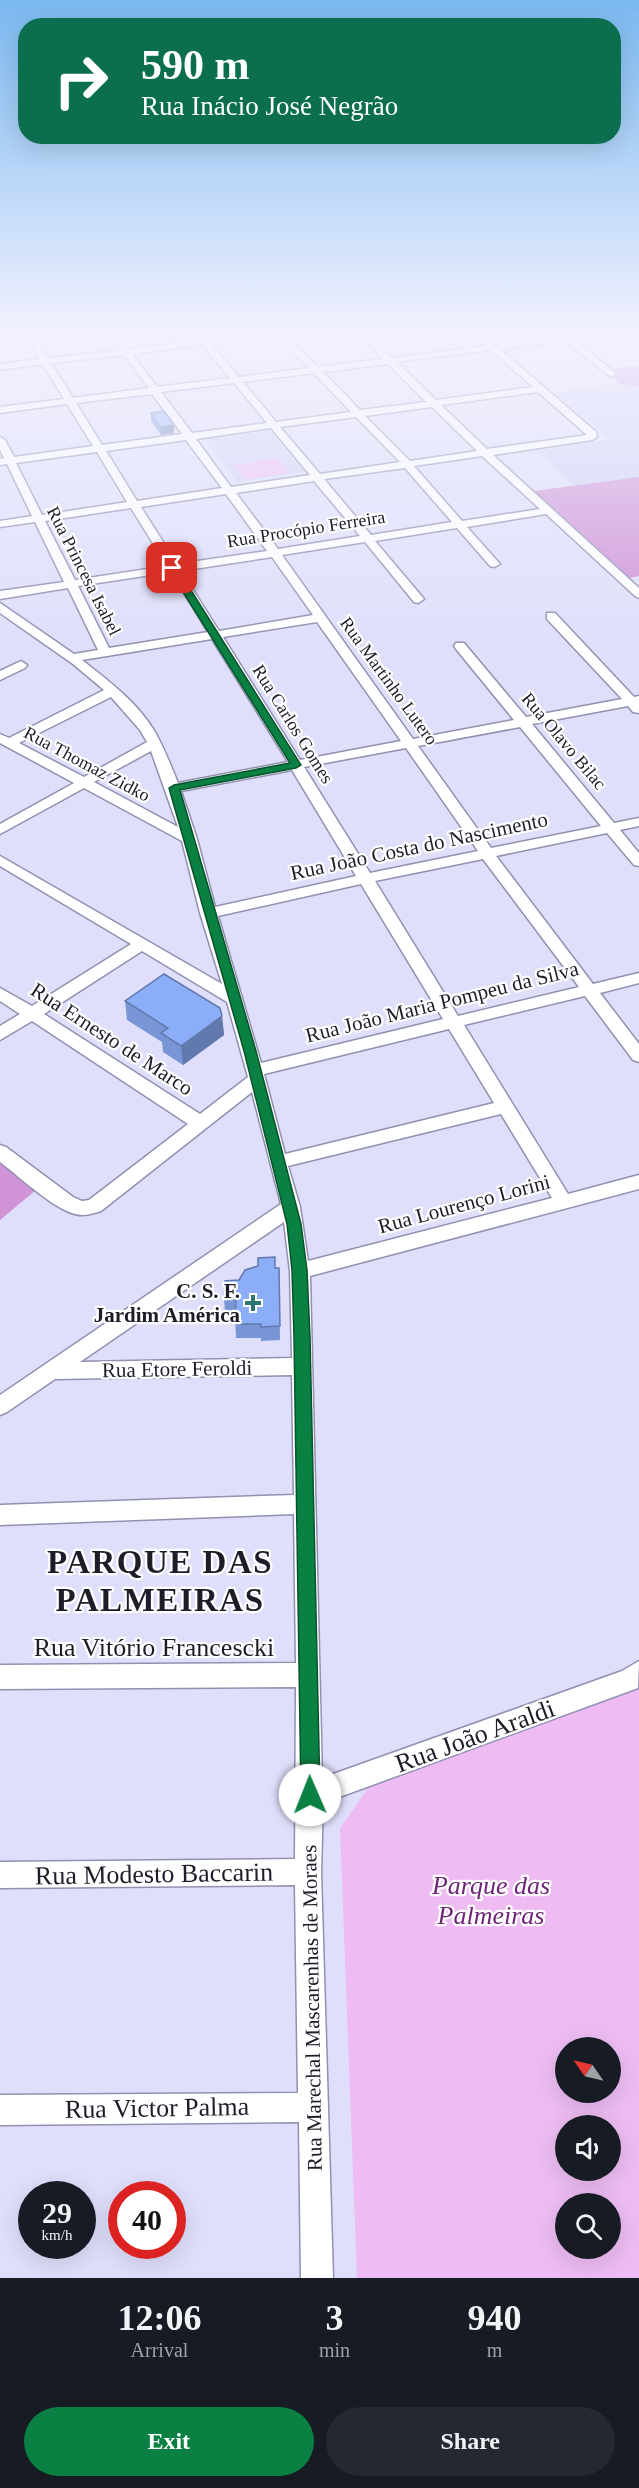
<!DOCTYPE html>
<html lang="en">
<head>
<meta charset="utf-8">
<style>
  :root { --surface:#171b24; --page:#242831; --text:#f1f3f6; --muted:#9ea1a6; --accent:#0b8043 }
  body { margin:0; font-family:Georgia,serif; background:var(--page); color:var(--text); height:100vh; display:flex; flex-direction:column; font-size:22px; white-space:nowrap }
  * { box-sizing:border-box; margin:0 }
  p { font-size:20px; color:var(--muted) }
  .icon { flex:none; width:33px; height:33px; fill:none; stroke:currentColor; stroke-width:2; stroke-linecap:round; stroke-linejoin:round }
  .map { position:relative; height:2278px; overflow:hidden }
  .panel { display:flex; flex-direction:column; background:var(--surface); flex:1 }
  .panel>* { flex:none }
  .banner { position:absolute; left:18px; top:18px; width:603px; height:126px; border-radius:24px; box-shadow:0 6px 24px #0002; background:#0b6e4f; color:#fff; overflow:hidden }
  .needle { width:39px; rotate:304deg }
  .fabs { position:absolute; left:555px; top:2037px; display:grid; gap:12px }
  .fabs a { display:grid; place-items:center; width:66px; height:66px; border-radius:50%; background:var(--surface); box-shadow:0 6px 24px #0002; font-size:30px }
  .speed { position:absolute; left:18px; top:2181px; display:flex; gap:12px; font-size:30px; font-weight:700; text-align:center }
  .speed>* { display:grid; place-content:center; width:78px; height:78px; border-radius:50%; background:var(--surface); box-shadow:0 6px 24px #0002; line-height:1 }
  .speed small { font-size:15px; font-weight:400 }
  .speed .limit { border:9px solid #d22; background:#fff; color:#111 }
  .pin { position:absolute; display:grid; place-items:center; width:51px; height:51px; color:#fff; margin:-26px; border-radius:12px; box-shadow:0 3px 9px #0006 }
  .me { position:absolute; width:66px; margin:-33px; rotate:359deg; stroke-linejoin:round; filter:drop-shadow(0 0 4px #0008) }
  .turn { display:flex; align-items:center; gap:21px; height:126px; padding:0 24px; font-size:27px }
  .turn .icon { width:78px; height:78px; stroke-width:2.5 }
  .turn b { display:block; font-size:42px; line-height:51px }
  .eta { display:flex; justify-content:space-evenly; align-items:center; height:102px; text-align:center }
  .eta b { font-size:36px; font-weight:700; line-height:42px }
  .cta { display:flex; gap:12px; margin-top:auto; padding:12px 24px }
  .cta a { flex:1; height:69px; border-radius:36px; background:var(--accent); color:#fff; font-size:24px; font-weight:700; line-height:69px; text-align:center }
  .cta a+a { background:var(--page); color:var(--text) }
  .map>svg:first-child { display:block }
  .built { fill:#d1d2f4 }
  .green { fill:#eebcf3; fill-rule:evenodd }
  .forest { fill:#cf93d6 }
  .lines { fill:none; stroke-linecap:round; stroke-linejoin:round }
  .minor-casing { stroke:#9090b1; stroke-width:3 }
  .major-casing { stroke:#9090b1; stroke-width:4 }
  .minor { fill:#fff; fill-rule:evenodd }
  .major { fill:#fff; fill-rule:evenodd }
  .wall { fill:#7895d5 }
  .shaded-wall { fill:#6279ae }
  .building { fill:#8cadf8; stroke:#6279ae; stroke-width:1.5 }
  .route { fill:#0b8043; stroke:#07532c; stroke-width:1.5 }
  .poi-dot { fill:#2b746f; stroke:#fff; stroke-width:2 }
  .labels { text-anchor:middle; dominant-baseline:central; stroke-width:4.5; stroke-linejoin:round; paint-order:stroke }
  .far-street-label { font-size:18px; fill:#1d1d2a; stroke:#fff }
  .street-label { font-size:21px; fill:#1d1d2a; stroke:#fff }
  .poi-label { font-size:21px; font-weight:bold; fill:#1d1d2a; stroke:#fff; text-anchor:end }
  .near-street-label { font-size:26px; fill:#1d1d2a; stroke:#fff }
  .near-park-label { font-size:26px; font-style:italic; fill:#6d2676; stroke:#fff }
  .near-district-label { font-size:33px; font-weight:bold; letter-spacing:1.5px; fill:#1d1d2a; stroke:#fff }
</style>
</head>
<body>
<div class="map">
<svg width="639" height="2278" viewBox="0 0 639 2278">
  <rect width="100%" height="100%" fill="#dfdffc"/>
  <!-- built -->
  <g class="built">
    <path d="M618 383 639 387V477L575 487 538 451 609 439 554 392Z"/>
    <path d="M269 430 305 472 237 482 204 438 223 436 225 438Z"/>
  </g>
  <!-- green -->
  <g class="green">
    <path d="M277 458 289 473 246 479 234 465Z"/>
    <path d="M639 1685V2278H357L340 1828 368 1788ZM566 2048H610V2092H566ZM566 2126H610V2170H566ZM566 2204H610V2248H566Z"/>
  </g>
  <!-- forest -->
  <g class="forest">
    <path d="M639 366V387L618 383 614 378 616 368Z"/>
    <path d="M639 477V576L630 578 534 491Z"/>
    <path d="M0 1157 42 1185 0 1220Z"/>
  </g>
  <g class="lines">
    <!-- minor casing -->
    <g class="minor-casing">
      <g id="minor">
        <path d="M23 328H29L48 358 120 350 105 328H113L129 349 198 340 189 328H198L207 339 273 331 271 328 282 330 323 328 286 335 318 367 383 359 352 328H361L392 358 485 346 466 328H475L494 345 560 336 558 334 562 331 569 335 639 328V332L575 340 614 372 616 374 611 377 565 341 500 349 596 432 597 437 592 440 493 455 639 588V598L635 596 546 514 467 527 500 564 494 567 490 566 457 528 375 541 424 599 418 603 414 602 365 542 282 555 413 739 514 720 456 649 454 646 456 643H464L526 717 622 699 547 619V613H555L634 697 639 696V713L633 712 628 706 532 724 614 823 639 818V826L620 830 639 853V866L634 865 607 833 496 856 593 984 639 973V983L600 993 639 1044V1062L633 1060 585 996 464 1025 568 1194 639 1175V1189L310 1276 322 1778 622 1671 639 1661 638 1688 323 1803 321 1872 333 2278H301L299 2122 0 2125V2095L298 2093 295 1885 0 1888V1862L295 1859 296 1687 0 1689V1665L296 1663 294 1514 0 1525V1505L294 1495 292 1375 55 1379 7 1412 0 1415V1395L281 1204 252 1092 101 1211C95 1213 88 1215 82 1215 59 1215 19 1176 0 1162V1145L6 1147 73 1197 82 1201 89 1200 188 1124 32 1021 0 1040V1026L20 1014 0 1001V988L32 1006 131 944 0 866V856L222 984 200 913 182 841 84 788 0 834V824L74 783 0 743V734L9 738 104 690 73 664 0 613V603L74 654 98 650 68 588 0 599V591L64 582 35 522 0 527V521L32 516 7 464 0 465V459L4 458 0 450V437L5 440 14 457 93 446 67 404 0 413V407L64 399 43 364 0 370V364L40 359 22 330ZM278 336 309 368 239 377 211 344ZM202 345 230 378 157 387 132 354ZM491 350 533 387 436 400 397 362ZM124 355 149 388 73 398 51 363ZM388 364 426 402 360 410 323 372ZM314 373 351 412 276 422 243 382ZM234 383 267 423 192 433 161 392ZM538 392 587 435 487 449 441 405ZM152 394 182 434 102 445 76 403ZM432 407 477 451 410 461 365 416ZM356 417 400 462 320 474 280 427ZM271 428 310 475 231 487 196 439ZM186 440 222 488 137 501 106 451ZM97 452 127 502 42 515 16 463ZM482 456 540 509 462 521 414 466ZM405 468 452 522 371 535 324 479ZM314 481 360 536 278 549 236 493ZM226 494 267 551 177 564 141 507ZM131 508 167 566 75 580 45 521ZM272 557 313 615 219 631 181 571ZM171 572 208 632 109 648 78 586ZM317 622 401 741 300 760 223 637ZM212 639 288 762 178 783C171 766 164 748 155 732 138 703 109 681 82 660ZM111 697 140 730 147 742 84 777 19 743ZM520 727 601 826 491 848 418 746ZM406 748 478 851 370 873 304 767ZM151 751 178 827 94 782ZM292 770 356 876 215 907 197 839 181 791ZM483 859 579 987 458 1016 375 881ZM361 884 443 1019 261 1063 218 916ZM142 951 227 1002 248 1077 200 1114 44 1014ZM449 1029 494 1103 285 1154 264 1074ZM501 1114 552 1198 308 1261 300 1207 288 1166ZM284 1222 290 1271 292 1358 80 1362Z"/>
        <path d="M21 661 27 665 25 668 0 680V671Z"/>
      </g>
    </g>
    <!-- major casing -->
    <g class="major-casing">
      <path id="major" d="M22 328H40L0 340V334Z"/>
    </g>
    <!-- minor -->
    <use href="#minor" class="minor"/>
    <!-- major -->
    <use href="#major" class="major"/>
  </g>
  <!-- wall -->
  <g class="wall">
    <path d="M151 413 174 425V433L161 435 151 421Z"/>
    <path d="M125 1001 222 1016 224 1035 183 1065 163 1052 162 1042 127 1020Z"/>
    <path d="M258 1266 275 1268H279L280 1340 261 1341V1338H236L235 1311 225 1312 224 1298 239 1280Z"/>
  </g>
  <!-- shaded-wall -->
  <g class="shaded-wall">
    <path d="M174 425V433L161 435 160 427Z"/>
    <path d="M222 1016 224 1035 183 1065 181 1046Z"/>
  </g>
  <!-- building -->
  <g class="building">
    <path d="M164 411 174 425 160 427 151 413Z"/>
    <path d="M164 974 220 1008 222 1016 181 1046 161 1033 168 1028 125 1001Z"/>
    <path d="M275 1257V1268H279L280 1326 261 1327V1324H235L236 1297 224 1298 225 1281 239 1280 245 1270 258 1266V1258Z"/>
  </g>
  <!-- sky -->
  <linearGradient id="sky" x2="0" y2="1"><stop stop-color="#7ab8f0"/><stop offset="0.51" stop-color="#f1f1fe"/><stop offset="1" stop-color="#f1f1fe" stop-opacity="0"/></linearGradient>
  <rect width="639" height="647" fill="url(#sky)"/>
  <!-- route -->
  <path class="route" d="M172 565 177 568 301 765 296 768 180 790 256 1051 301 1224 307 1270 310 1337 320 1795 317 1802 310 1805 304 1802 301 1795 294 1337 292 1270 287 1224 244 1051 169 788 174 785 290 763 168 568Z"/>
  <!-- markers -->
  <path class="poi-dot" d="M250 1294h6v6h6v6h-6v6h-6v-6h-6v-6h6z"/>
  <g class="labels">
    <!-- far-street labels -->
    <g class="far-street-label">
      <text transform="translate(306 529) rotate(-9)">Rua Procópio Ferreira</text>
      <text transform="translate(84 571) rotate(63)">Rua Princesa Isabel</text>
      <text transform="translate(389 681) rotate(54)">Rua Martinho Lutero</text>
      <text transform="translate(293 724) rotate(58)">Rua Carlos Gomes</text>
      <text transform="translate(564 741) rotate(50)">Rua Olavo Bilac</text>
      <text transform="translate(87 764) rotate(28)">Rua Thomaz Zidko</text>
    </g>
    <!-- street labels -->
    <g class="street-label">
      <text transform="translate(419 846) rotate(-12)">Rua João Costa do Nascimento</text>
      <text transform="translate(442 1002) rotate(-14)">Rua João Maria Pompeu da Silva</text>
      <text transform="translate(112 1039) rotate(33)">Rua Ernesto de Marco</text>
      <text transform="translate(464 1204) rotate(-15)">Rua Lourenço Lorini</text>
      <text transform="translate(177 1369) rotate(-1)">Rua Etore Feroldi</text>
      <text transform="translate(312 2008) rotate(-91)">Rua Marechal Mascarenhas de Moraes</text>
    </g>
    <!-- poi labels -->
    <g class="poi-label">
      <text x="240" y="1291">C. S. F.<tspan x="240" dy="24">Jardim América</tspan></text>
    </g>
    <!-- near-street labels -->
    <g class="near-street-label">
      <text x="154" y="1647">Rua Vitório Francescki</text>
      <text transform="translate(475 1736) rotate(-20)">Rua João Araldi</text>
      <text transform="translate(154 1874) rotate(-1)">Rua Modesto Baccarin</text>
      <text transform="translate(157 2108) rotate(-1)">Rua Victor Palma</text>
    </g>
    <!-- near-park labels -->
    <g class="near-park-label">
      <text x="491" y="1885">Parque das<tspan x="491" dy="30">Palmeiras</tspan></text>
    </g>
    <!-- near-district labels -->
    <g class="near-district-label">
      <text x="160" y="1562">PARQUE DAS<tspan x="160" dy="38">PALMEIRAS</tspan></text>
    </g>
  </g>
</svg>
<div class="fabs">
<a><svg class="needle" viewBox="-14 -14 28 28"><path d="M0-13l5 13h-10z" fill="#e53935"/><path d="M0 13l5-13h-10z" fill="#9ea1a6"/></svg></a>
<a><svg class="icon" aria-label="sound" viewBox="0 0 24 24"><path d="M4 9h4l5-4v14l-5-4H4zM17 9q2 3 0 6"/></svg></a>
<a><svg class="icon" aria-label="search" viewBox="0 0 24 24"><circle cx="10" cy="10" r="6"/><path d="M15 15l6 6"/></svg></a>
</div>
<div class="speed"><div>29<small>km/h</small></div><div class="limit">40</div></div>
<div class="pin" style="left:172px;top:568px;background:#d93025"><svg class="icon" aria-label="arrive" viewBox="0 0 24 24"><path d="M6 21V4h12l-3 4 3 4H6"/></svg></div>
<svg class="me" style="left:310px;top:1795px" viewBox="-20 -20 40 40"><circle r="19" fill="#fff"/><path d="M0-13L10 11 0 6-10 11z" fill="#0b8043"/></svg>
<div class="banner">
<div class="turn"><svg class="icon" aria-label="right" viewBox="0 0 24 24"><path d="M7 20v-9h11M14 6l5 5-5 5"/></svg><div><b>590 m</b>Rua Inácio José Negrão</div></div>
</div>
</div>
<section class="panel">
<div class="eta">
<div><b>12:06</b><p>Arrival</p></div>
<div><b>3</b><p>min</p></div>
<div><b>940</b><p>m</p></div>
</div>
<div class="cta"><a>Exit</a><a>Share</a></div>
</section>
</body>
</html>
